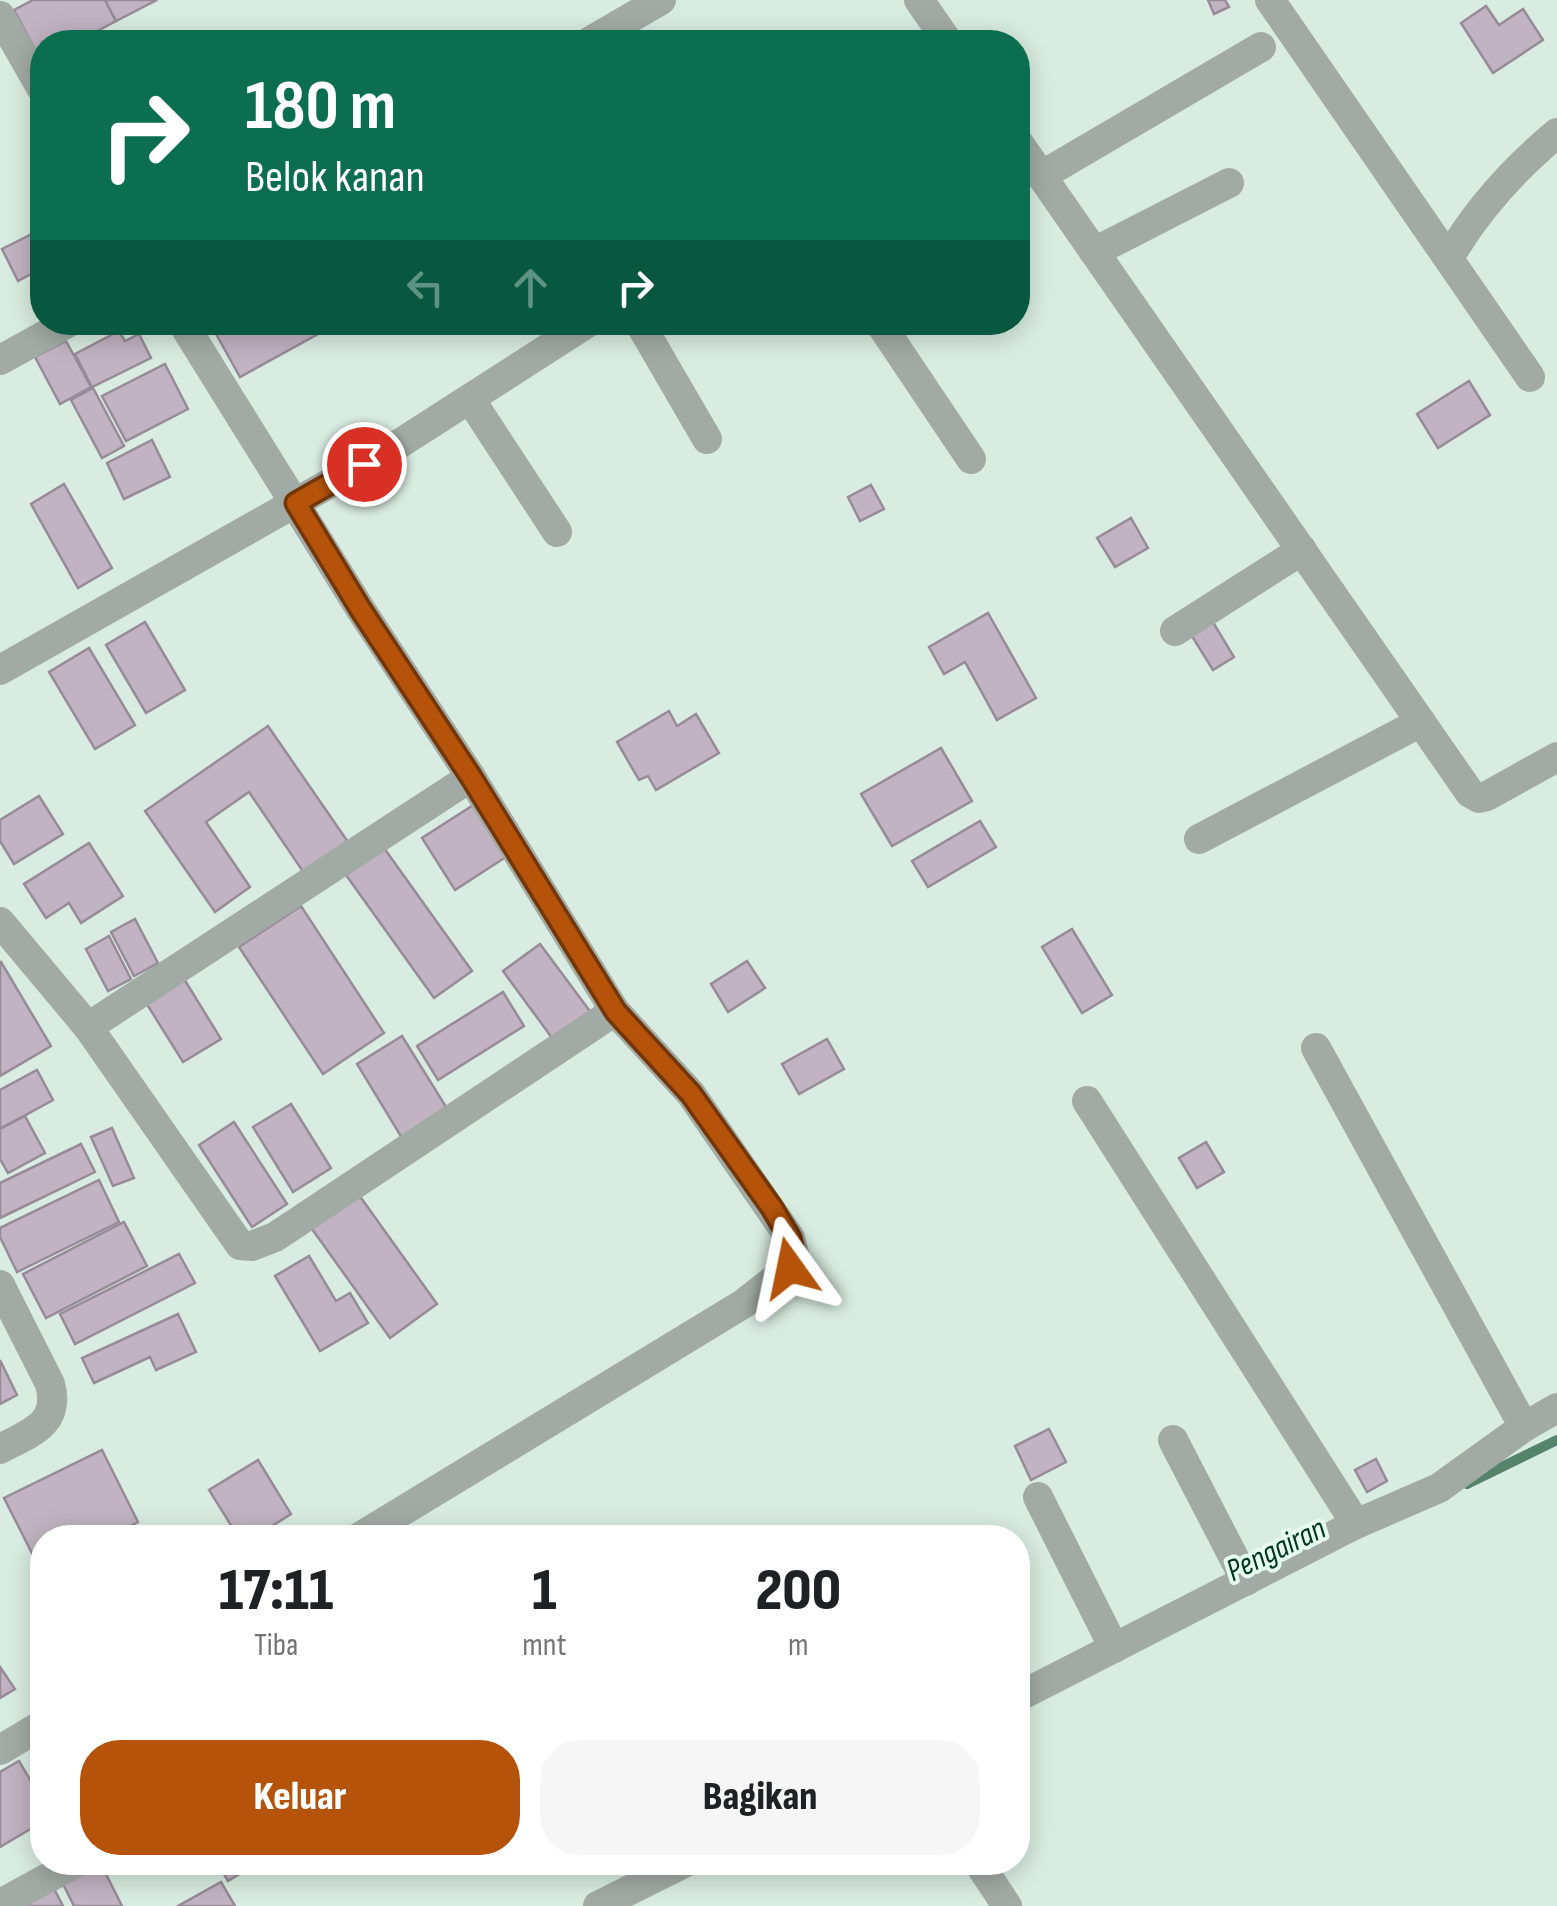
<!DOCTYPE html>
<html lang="id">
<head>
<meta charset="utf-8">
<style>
  :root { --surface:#fff; --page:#f6f6f6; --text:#202124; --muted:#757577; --accent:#b45309 }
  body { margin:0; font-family:"Sofia Sans Condensed",sans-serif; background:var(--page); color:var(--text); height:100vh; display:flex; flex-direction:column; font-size:38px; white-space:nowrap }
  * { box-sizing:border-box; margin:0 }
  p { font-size:32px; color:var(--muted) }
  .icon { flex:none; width:55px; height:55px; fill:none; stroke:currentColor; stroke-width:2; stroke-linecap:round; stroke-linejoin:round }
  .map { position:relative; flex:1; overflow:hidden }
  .drawer { position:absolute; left:30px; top:1525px; width:1000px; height:350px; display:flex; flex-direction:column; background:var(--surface); border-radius:40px; box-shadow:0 5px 25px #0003 }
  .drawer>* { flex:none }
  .guide { position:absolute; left:30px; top:30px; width:1000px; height:305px; border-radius:40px; box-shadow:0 5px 25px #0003; background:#0b6e4f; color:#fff; overflow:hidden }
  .pin { position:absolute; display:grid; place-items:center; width:85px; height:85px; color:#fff; margin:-42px; border:5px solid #fff; border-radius:50%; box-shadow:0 2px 10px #0007 }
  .me { position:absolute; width:110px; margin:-55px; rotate:348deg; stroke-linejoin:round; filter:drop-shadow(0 0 8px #0008) }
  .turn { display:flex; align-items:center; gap:35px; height:210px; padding:0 50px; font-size:45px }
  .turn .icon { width:130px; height:130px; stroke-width:2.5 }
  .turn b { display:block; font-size:70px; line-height:85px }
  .lanes { display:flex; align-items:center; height:95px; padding:0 50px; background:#0003; justify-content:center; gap:50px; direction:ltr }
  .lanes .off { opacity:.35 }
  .eta { display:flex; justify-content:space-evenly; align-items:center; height:170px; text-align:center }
  .eta b { font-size:60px; font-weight:800; line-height:70px }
  .primary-button { display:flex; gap:20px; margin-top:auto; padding:20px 50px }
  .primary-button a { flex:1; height:115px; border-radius:40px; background:var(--accent); color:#fff; font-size:40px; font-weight:800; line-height:115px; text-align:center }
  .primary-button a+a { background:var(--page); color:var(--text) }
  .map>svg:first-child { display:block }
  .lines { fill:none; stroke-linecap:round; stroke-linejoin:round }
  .stream { stroke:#55836b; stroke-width:10 }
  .building { fill:#c1b3c1; stroke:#988b98; stroke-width:2.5 }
  .minor { stroke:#a1aaa5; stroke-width:30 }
  .route-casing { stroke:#753606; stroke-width:25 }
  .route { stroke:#b45309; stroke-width:18 }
  .labels { text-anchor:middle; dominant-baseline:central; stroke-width:8; stroke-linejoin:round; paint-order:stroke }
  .water-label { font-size:32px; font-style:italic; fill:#003722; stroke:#e6faee }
</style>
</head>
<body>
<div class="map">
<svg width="1557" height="1906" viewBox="0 0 1557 1906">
  <rect width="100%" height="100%" fill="#d9ece1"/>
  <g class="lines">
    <!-- stream -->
    <path class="stream" d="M1467 1484 1557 1440"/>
  </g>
  <!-- building -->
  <g class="building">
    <path d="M33 0H105L116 21 77 42H42V62L14 10Z"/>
    <path d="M105 0H157L116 21Z"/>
    <path d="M1208 0H1225L1229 7 1214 14Z"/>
    <path d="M1486 6 1499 25 1523 9 1543 40 1493 73 1461 23Z"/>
    <path d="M42 229V268L18 281 2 249Z"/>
    <path d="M232 322H340L240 377 215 332Z"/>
    <path d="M119 331 125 341 139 334 151 358 92 387 75 354Z"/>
    <path d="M66 341 91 387 60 404 35 357Z"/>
    <path d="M165 364 188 409 126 441 102 396Z"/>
    <path d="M1469 381 1490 415 1438 448 1417 414Z"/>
    <path d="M93 388 124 446 102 458 71 400Z"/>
    <path d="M152 440 170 477 124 499 107 463Z"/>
    <path d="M64 484 112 568 78 588 31 504Z"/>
    <path d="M871 485 884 509 860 521 848 497Z"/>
    <path d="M1131 518 1148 548 1115 567 1097 538Z"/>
    <path d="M988 613 1036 698 997 720 965 662 944 674 929 647Z"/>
    <path d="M1208 614 1234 657 1213 670 1187 628Z"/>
    <path d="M145 622 185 690 146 713 106 645Z"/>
    <path d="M89 648 135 725 95 749 49 672Z"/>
    <path d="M669 711 677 726 696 714 719 753 656 790 648 776 639 780 617 742Z"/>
    <path d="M268 726 348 842 304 873 249 792 206 822 250 887 215 912 145 811Z"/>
    <path d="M941 748 972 801 892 846 861 794Z"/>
    <path d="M39 796 63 834 14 864 0 841V820Z"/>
    <path d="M475 804 509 855 455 890 422 838Z"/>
    <path d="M980 821 996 847 928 887 912 861Z"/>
    <path d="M89 843 123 896 81 923 69 903 46 918 24 884Z"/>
    <path d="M384 848 472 971 434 998 346 875Z"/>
    <path d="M301 906 384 1033 323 1074 239 947Z"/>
    <path d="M135 919 158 963 134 976 111 932Z"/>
    <path d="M1072 929 1112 995 1082 1013 1042 947Z"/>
    <path d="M109 936 131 979 108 991 86 949Z"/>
    <path d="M540 944 592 1014 555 1042 503 971Z"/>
    <path d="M747 961 765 988 728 1012 711 984Z"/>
    <path d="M1 962 51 1046 0 1076V963Z"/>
    <path d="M181 974 221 1039 183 1062 143 998Z"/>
    <path d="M503 992 524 1026 438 1080 417 1046Z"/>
    <path d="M402 1036 448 1110 402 1138 357 1064Z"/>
    <path d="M827 1039 844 1069 799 1094 782 1064Z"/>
    <path d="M37 1070 53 1100 0 1129V1090Z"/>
    <path d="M291 1104 331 1168 293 1192 253 1127Z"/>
    <path d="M25 1116 45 1153 8 1173 0 1159V1129Z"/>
    <path d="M234 1122 287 1204 252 1227 199 1145Z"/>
    <path d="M112 1128 134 1178 113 1186 91 1137Z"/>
    <path d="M1206 1142 1224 1172 1197 1188 1179 1158Z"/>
    <path d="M81 1144 95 1172 0 1218V1183Z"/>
    <path d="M99 1180 119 1222 17 1272 0 1237V1228Z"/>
    <path d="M359 1195 437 1304 390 1338 312 1229Z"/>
    <path d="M124 1222 147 1266 46 1318 23 1274Z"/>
    <path d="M179 1254 195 1283 75 1344 60 1314Z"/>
    <path d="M309 1256 336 1301 350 1293 368 1323 320 1351 275 1276Z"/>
    <path d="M178 1314 196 1352 156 1370 150 1357 94 1383 82 1358Z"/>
    <path d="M0 1360 17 1395 0 1404Z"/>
    <path d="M1049 1429 1066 1462 1031 1480 1015 1446Z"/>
    <path d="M102 1450 138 1522 107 1538H42L41 1571 4 1498Z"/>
    <path d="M1376 1459 1387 1481 1367 1492 1355 1470Z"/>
    <path d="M258 1460 291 1514 253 1538H239L209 1490Z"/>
    <path d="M0 1667 15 1689 0 1698Z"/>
    <path d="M19 1761 42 1800V1822L0 1847V1772Z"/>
    <path d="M100 1862 122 1906H74L62 1882Z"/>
    <path d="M217 1862H259L228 1881Z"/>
    <path d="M221 1882 235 1906H178Z"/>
    <path d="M51 1883 63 1906H6Z"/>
  </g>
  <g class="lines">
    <!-- minor -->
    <g class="minor">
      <path d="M919 0 948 42"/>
      <path d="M1270 0 1530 377"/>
      <path d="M0 16 42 89"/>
      <path d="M589 42 661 0"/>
      <path d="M1018 142 1470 793 1479 798 1487 796 1557 757"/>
      <path d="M1041 176 1261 47"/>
      <path d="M1094 252 1229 183"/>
      <path d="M1449 258C1477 209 1514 169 1557 133"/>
      <path d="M182 322 361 610 471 777 615 1011 691 1094 790 1238 794 1254 789 1268 743 1304 358 1538"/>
      <path d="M639 322 707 439"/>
      <path d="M879 322 971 459"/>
      <path d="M0 360 69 322"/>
      <path d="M470 399 557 532"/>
      <path d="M1175 631 1302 550"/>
      <path d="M0 670 399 444 589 322"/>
      <path d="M1199 839 1421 722"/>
      <path d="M0 922 88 1027 240 1245 252 1246 275 1237 615 1011"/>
      <path d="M88 1027 471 777"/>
      <path d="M1316 1048 1524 1427"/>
      <path d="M1087 1101 1356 1524"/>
      <path d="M0 1285 50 1384C61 1424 30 1433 0 1449"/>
      <path d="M1173 1440 1246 1581"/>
      <path d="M1038 1497 1114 1648"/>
      <path d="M1018 1697 1356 1524 1439 1488 1524 1427 1557 1408"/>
      <path d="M0 1750 42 1725"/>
      <path d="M978 1862 1007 1906"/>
      <path d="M0 1904 77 1862"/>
      <path d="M598 1906 686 1862"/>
    </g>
  </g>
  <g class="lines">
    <!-- route casing -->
    <g class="route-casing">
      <path id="route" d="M364 464 296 503 361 610 471 777 616 1012 691 1094 772 1208 790 1238 794 1254 790 1268"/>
    </g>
    <!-- route -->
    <use href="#route" class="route"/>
  </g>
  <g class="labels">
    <!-- water labels -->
    <g class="water-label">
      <text transform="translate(1276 1550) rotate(-26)">Pengairan</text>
    </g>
  </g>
</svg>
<div class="pin" style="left:364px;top:464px;background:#d93025"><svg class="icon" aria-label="arrive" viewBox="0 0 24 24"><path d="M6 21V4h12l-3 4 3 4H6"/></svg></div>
<svg class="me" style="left:790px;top:1268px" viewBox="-20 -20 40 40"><path d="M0-17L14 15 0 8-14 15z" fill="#b45309" stroke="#fff" stroke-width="4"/></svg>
<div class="guide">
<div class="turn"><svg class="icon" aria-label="right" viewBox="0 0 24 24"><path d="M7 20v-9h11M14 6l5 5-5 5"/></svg><div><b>180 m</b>Belok kanan</div></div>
<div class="lanes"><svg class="icon off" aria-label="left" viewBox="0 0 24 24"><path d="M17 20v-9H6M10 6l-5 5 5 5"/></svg><svg class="icon off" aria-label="ahead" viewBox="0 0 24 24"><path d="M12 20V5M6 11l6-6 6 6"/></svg><svg class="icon" aria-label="right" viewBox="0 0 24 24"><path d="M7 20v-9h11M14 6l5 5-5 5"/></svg></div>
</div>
<section class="drawer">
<div class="eta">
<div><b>17:11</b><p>Tiba</p></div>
<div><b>1</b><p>mnt</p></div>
<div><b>200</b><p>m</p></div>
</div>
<div class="primary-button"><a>Keluar</a><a>Bagikan</a></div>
</section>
</div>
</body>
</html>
